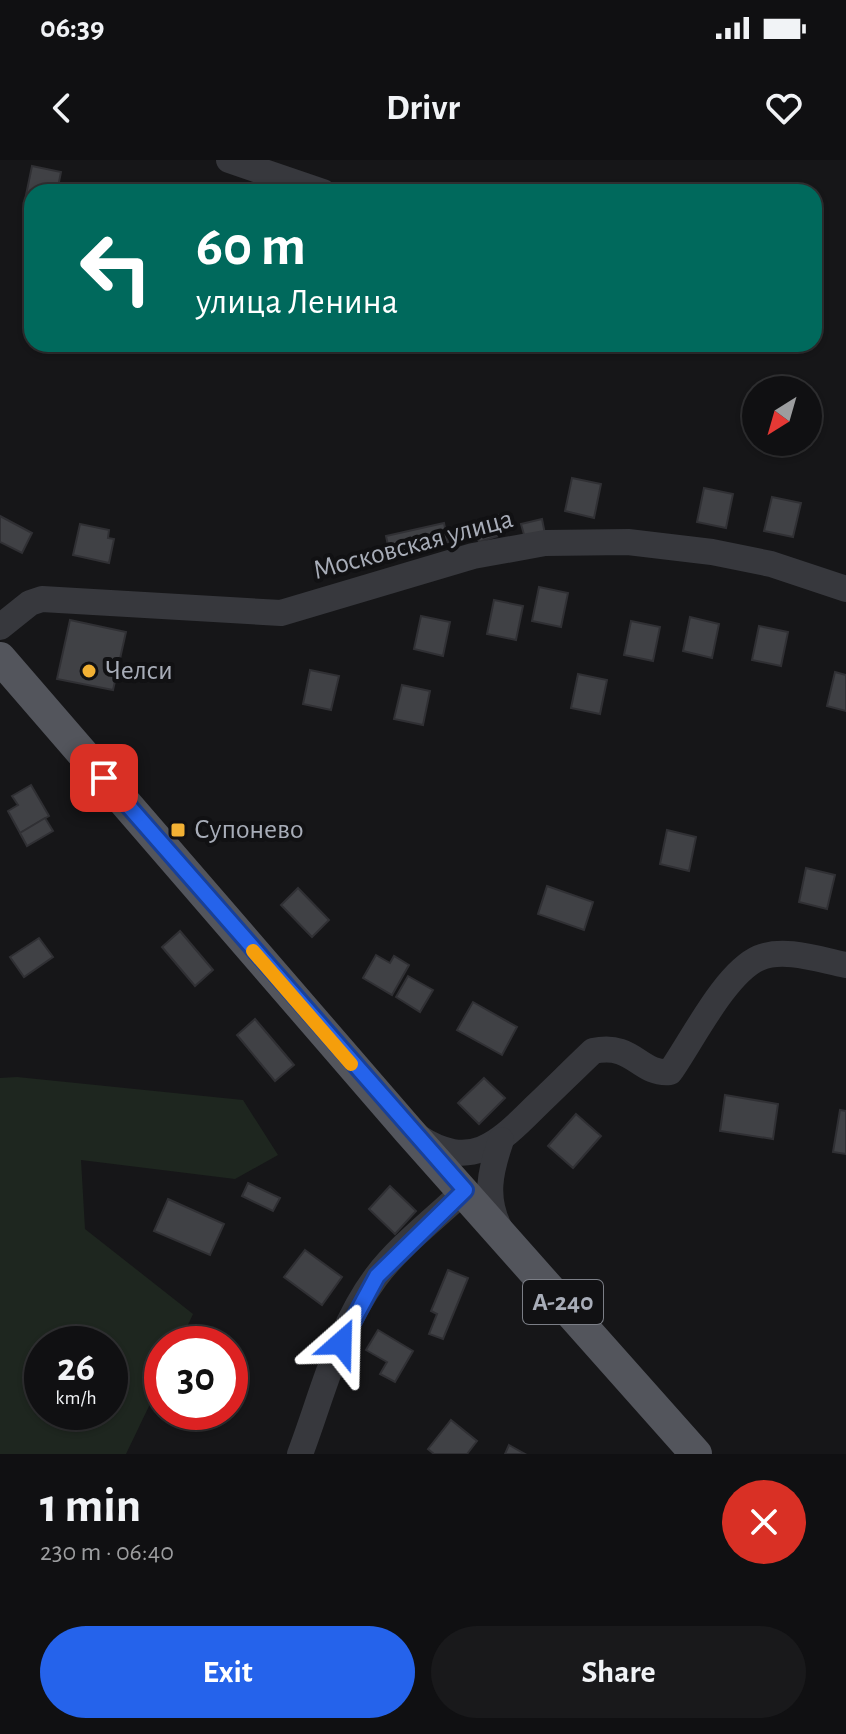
<!DOCTYPE html>
<html lang="en">
<head>
<meta charset="utf-8">
<style>
  :root { --surface:#101012; --page:#19191b; --text:#f1f3f6; --muted:#9c9d9f; --line:#303032; --accent:#2563eb }
  body { margin:0; font-family:"Alegreya Sans",sans-serif; background:var(--page); color:var(--text); height:100vh; display:flex; flex-direction:column; font-size:30px; white-space:nowrap }
  * { box-sizing:border-box; margin:0 }
  p { font-size:26px; color:var(--muted) }
  .icon { flex:none; width:44px; height:44px; fill:none; stroke:currentColor; stroke-width:2; stroke-linecap:round; stroke-linejoin:round }
  .map { position:relative; height:1294px; overflow:hidden }
  .sheet { display:flex; flex-direction:column; background:var(--surface); flex:1 }
  .sheet>* { flex:none }
  .banner { position:absolute; left:24px; top:24px; width:798px; height:168px; border-radius:24px; box-shadow:0 2px 6px #0004,0 0 0 2px var(--line); background:#00695c; color:#fff; overflow:hidden }
  .needle { width:52px; rotate:217deg }
  .buttons { position:absolute; left:742px; top:216px; display:grid; gap:16px }
  .buttons a { display:grid; place-items:center; width:80px; height:80px; border-radius:50%; background:var(--surface); box-shadow:0 2px 6px #0004,0 0 0 2px var(--line); font-size:40px }
  .speed { position:absolute; left:24px; top:1166px; display:flex; gap:16px; font-size:40px; font-weight:700; text-align:center }
  .speed>* { display:grid; place-content:center; width:104px; height:104px; border-radius:50%; background:var(--surface); box-shadow:0 2px 6px #0004,0 0 0 2px var(--line); line-height:1 }
  .speed small { font-size:20px; font-weight:400 }
  .speed .limit { border:12px solid #d22; background:#fff; color:#111 }
  .pin { position:absolute; display:grid; place-items:center; width:68px; height:68px; color:#fff; margin:-34px; border-radius:16px; box-shadow:0 4px 12px #0006 }
  .me { position:absolute; width:88px; margin:-44px; rotate:25deg; stroke-linejoin:round; filter:drop-shadow(0 0 6px #0008) }
  .turn { display:flex; align-items:center; gap:28px; height:168px; padding:0 40px; font-size:36px }
  .turn .icon { width:104px; height:104px; stroke-width:2.5 }
  .turn b { display:block; font-size:56px; line-height:68px }
  .round { display:grid; place-items:center; flex:none; width:84px; height:84px; border-radius:42px; background:var(--page) }
  .summary { display:flex; align-items:center; justify-content:space-between; height:136px; padding:0 40px }
  h1 { font-size:48px; font-weight:600; line-height:60px }
  .button { display:flex; gap:16px; margin-top:auto; padding:16px 40px }
  .button a { flex:1; height:92px; border-radius:48px; background:var(--accent); color:#fff; font-size:32px; font-weight:600; line-height:92px; text-align:center }
  .button a+a { background:var(--page); color:var(--text) }
  .status { display:flex; justify-content:space-between; align-items:center; height:56px; padding:0 40px; background:var(--surface); direction:ltr }
  .status svg { height:22px; fill:currentColor }
  header { display:flex; justify-content:space-between; align-items:center; height:104px; padding:0 40px; background:var(--surface); font-size:36px; font-weight:600 }
  .map>svg:first-child { display:block }
  .green { fill:#1e261f; fill-rule:evenodd }
  .building { fill:#404145; stroke:#303034; stroke-width:2 }
  .lines { fill:none; stroke-linecap:round; stroke-linejoin:round }
  .minor { stroke:#37383d; stroke-width:26 }
  .major { stroke:#53555c; stroke-width:32 }
  .route-casing { stroke:#184099; stroke-width:20 }
  .route { stroke:#2563eb; stroke-width:14 }
  .slow { stroke:#f59e0b; stroke-width:14 }
  .poi-dot { fill:#f2b134; stroke:#111113; stroke-width:3 }
  .labels { text-anchor:middle; dominant-baseline:central; stroke-width:8; stroke-linejoin:round; paint-order:stroke }
  .shield { fill:#111113; stroke:#7b7e86; stroke-width:2 }
  .shield-label { font-size:26px; font-weight:bold; fill:#a8adb8 }
  .street-label { font-size:28px; fill:#a8adb8; stroke:#111113 }
  .poi-label { font-size:28px; fill:#a8adb8; stroke:#111113; text-anchor:start }
</style>
</head>
<body>
<div class="status"><b>06:39</b><svg viewBox="0 0 49 12"><path d="M0 12V9h3v3zM5 12V6h3v6zM10 12V3h3v9zM15 12V0h3v12zM26 1h20v11H26zM47 4h2v5h-2z"/></svg></div>
<header><svg class="icon" aria-label="back" viewBox="0 0 24 24"><path d="M15 5l-7 7 7 7"/></svg>Drivr<svg class="icon" aria-label="heart" viewBox="0 0 24 24"><path d="M12 20l-8-8c-3-5 5-10 8-4 3-6 11-1 8 4z"/></svg></header>
<div class="map">
<svg width="846" height="1294" viewBox="0 0 846 1294">
  <rect width="100%" height="100%" fill="#161618"/>
  <!-- green -->
  <path class="green" d="M17 917 243 940 278 995 235 1019 81 1000 85 1069 193 1154 179 1184H162V1219L126 1294H0V918ZM42 1184H110V1252H42Z"/>
  <!-- building -->
  <g class="building">
    <path d="M32 6 61 12 57 32H32V41L25 40Z"/>
    <path d="M572 318 601 324 594 358 565 351Z"/>
    <path d="M704 328 733 334 726 368 697 362Z"/>
    <path d="M772 337 801 343 793 377 764 371Z"/>
    <path d="M498 355 504 374 479 382 473 363Z"/>
    <path d="M0 356 32 373 22 393 0 382Z"/>
    <path d="M542 359 545 374 525 378 521 364Z"/>
    <path d="M444 363 448 382 390 395 386 376Z"/>
    <path d="M80 364 109 370 108 378 114 379 109 403 73 395Z"/>
    <path d="M539 427 568 433 561 467 532 461Z"/>
    <path d="M494 440 523 446 516 480 487 474Z"/>
    <path d="M421 456 450 462 443 496 414 489Z"/>
    <path d="M690 457 719 464 712 498 683 491Z"/>
    <path d="M70 460 126 472 113 530 57 519Z"/>
    <path d="M631 461 660 467 653 501 624 495Z"/>
    <path d="M759 466 788 472 781 506 752 500Z"/>
    <path d="M310 510 339 516 331 550 303 544Z"/>
    <path d="M835 512 846 515V551L827 546Z"/>
    <path d="M578 514 607 520 600 554 571 548Z"/>
    <path d="M402 525 430 531 423 565 394 559Z"/>
    <path d="M31 625 49 656 20 673 8 651 18 645 12 636Z"/>
    <path d="M45 658 53 671 27 686 20 673Z"/>
    <path d="M667 670 696 677 689 711 660 704Z"/>
    <path d="M806 708 835 715 827 749 799 742Z"/>
    <path d="M547 726 593 742 584 770 538 754Z"/>
    <path d="M298 728 329 760 312 777 281 745Z"/>
    <path d="M180 771 213 810 195 826 162 787Z"/>
    <path d="M39 778 53 797 24 817 10 797Z"/>
    <path d="M376 795 390 803 394 796 409 805 392 835 363 818Z"/>
    <path d="M408 816 433 830 420 852 396 837Z"/>
    <path d="M473 842 517 867 502 895 457 870Z"/>
    <path d="M255 859 294 905 275 921 237 875Z"/>
    <path d="M484 918 505 938 479 964 458 943Z"/>
    <path d="M725 935 778 944 773 979 720 971Z"/>
    <path d="M840 950 846 951V994L833 992Z"/>
    <path d="M576 954 601 976 573 1008 548 986Z"/>
    <path d="M248 1023 280 1038 273 1051 242 1036Z"/>
    <path d="M390 1026 416 1051 395 1074 369 1049Z"/>
    <path d="M168 1039 224 1064 210 1095 154 1071Z"/>
    <path d="M305 1090 342 1117 322 1145 284 1117Z"/>
    <path d="M448 1110 468 1118 443 1179 429 1174 437 1154 431 1151Z"/>
    <path d="M378 1170 413 1191 395 1222 380 1214 387 1202 366 1190Z"/>
    <path d="M451 1260 477 1281 467 1294H434L428 1289Z"/>
    <path d="M509 1285 525 1294H505Z"/>
  </g>
  <g class="lines">
    <!-- minor -->
    <g class="minor">
      <path d="M229 0 323 32"/>
      <path d="M0 467 30 443 42 439 281 453 473 396 545 383 628 382 712 392 771 404 846 429"/>
      <path d="M418 977C470 1011 497 985 535 947 554 929 573 910 593 891 634 882 639 915 670 912 692 881 725 813 759 798 784 787 820 800 846 805"/>
      <path d="M500 1069C484 1038 490 1012 501 980"/>
      <path d="M300 1294C322 1236 338 1168 376 1117 400 1085 436 1058 465 1030"/>
    </g>
    <!-- major -->
    <path class="major" d="M0 498 409 971 696 1294"/>
  </g>
  <g class="lines">
    <!-- route casing -->
    <g class="route-casing">
      <path id="route" d="M104 618 465 1030 377 1116 341 1183"/>
    </g>
    <!-- route -->
    <use href="#route" class="route"/>
    <!-- slow -->
    <path class="slow" d="M253 791 351 904"/>
  </g>
  <!-- markers -->
  <g class="poi-dot">
    <circle cx="89" cy="511" r="8"/>
    <rect x="170" y="662" width="16" height="16" rx="4"/>
  </g>
  <g class="labels">
    <!-- shield labels -->
    <rect class="shield" x="523" y="1120" width="80" height="44" rx="6"/>
    <g class="shield-label">
      <text x="563" y="1142">А-240</text>
    </g>
    <!-- street labels -->
    <g class="street-label">
      <text transform="translate(413 385) rotate(-15)">Московская улица</text>
    </g>
    <!-- poi labels -->
    <g class="poi-label">
      <text x="105" y="511">Челси</text>
      <text x="194" y="670">Супонево</text>
    </g>
  </g>
</svg>
<div class="buttons">
<a><svg class="needle" viewBox="-14 -14 28 28"><path d="M0-13l5 13h-10z" fill="#e53935"/><path d="M0 13l5-13h-10z" fill="#9c9d9f"/></svg></a>
</div>
<div class="speed"><div>26<small>km/h</small></div><div class="limit">30</div></div>
<div class="pin" style="left:104px;top:618px;background:#d93025"><svg class="icon" aria-label="arrive" viewBox="0 0 24 24"><path d="M6 21V4h12l-3 4 3 4H6"/></svg></div>
<svg class="me" style="left:341px;top:1183px" viewBox="-20 -20 40 40"><path d="M0-17L14 15 0 8-14 15z" fill="#2563eb" stroke="#fff" stroke-width="4"/></svg>
<div class="banner">
<div class="turn"><svg class="icon" aria-label="left" viewBox="0 0 24 24"><path d="M17 20v-9H6M10 6l-5 5 5 5"/></svg><div><b>60 m</b>улица Ленина</div></div>
</div>
</div>
<section class="sheet">
<div class="summary"><div><h1>1 min</h1><p>230 m · 06:40</p></div><a class="round" style="background:#d93025;color:#fff"><svg class="icon" aria-label="close" viewBox="0 0 24 24"><path d="M6 6l12 12M18 6L6 18"/></svg></a></div>
<div class="button"><a>Exit</a><a>Share</a></div>
</section>
</body>
</html>
